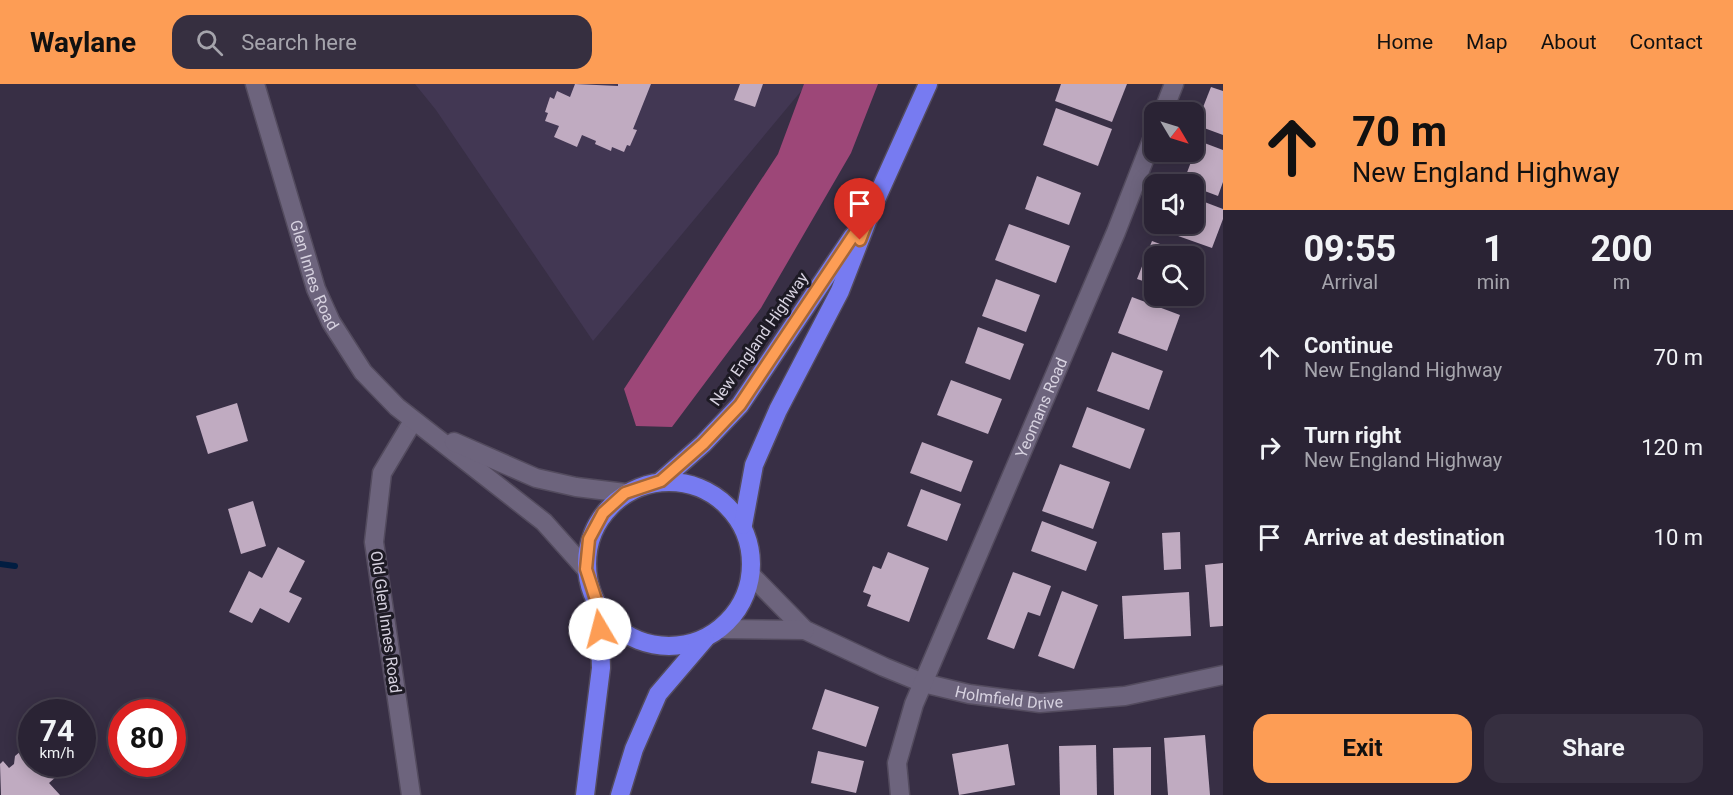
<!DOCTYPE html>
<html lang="en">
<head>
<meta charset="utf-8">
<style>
  :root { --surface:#2a2334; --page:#362f40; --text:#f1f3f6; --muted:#a5a4ac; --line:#46404f; --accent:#fd9d55 }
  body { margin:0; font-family:Roboto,sans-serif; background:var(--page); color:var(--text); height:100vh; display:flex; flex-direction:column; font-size:22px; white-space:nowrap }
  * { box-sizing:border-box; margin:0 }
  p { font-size:20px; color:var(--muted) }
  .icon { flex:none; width:33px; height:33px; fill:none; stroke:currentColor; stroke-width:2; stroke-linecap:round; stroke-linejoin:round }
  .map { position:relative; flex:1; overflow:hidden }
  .side { display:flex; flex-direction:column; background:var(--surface); width:510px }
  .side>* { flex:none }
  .top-card { background:#fd9d55; color:#111; overflow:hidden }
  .needle { width:39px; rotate:128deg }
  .controls { position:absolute; left:1144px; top:18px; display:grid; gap:12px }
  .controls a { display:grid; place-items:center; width:60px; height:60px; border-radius:12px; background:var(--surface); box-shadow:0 3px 15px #0003,0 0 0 2px var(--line); font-size:30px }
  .speed { position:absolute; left:18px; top:615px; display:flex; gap:12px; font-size:30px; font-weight:700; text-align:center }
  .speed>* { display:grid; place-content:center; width:78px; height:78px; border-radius:50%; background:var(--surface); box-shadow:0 3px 15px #0003,0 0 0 2px var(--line); line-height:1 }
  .speed small { font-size:15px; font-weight:400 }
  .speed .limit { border:9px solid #d22; background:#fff; color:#111 }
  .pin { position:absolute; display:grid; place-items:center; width:51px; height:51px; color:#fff; margin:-62px -26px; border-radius:50% 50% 50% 0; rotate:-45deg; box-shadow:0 0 6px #0007 }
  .pin .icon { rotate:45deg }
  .me { position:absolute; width:66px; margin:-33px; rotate:352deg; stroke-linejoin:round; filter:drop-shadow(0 0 4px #0008) }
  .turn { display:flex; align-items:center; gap:21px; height:126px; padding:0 30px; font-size:27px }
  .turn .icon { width:78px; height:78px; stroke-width:2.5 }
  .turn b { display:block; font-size:42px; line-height:51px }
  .eta { display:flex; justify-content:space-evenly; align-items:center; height:102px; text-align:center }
  .eta b { font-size:36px; font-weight:700; line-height:42px }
  .cta { display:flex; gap:12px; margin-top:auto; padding:12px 30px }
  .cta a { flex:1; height:69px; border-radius:18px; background:var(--accent); color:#111; font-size:24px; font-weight:700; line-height:69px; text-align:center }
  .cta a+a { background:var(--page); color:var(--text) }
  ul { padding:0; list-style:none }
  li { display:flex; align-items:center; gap:18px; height:90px; padding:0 30px }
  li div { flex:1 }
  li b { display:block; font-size:22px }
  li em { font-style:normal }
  header { display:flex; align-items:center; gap:36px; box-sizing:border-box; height:84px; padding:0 30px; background:var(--accent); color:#111 }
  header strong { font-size:28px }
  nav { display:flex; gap:33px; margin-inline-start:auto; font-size:21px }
  .search { width:420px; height:54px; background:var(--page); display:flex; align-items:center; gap:15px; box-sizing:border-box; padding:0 21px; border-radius:18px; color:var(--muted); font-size:22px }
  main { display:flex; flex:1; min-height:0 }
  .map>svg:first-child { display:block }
  .built { fill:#423753 }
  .forest { fill:#9d4778 }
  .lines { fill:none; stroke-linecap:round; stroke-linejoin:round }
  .stream { stroke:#011d41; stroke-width:6 }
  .building { fill:#c0abc1 }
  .street-casing { stroke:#534b5e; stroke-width:21 }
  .secondary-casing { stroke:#534b5e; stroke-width:21 }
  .highway-casing { stroke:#534b5e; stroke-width:21 }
  .street { stroke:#6d647d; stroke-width:18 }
  .secondary { stroke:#6d647d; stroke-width:18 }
  .highway { stroke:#777bf1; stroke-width:18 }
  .route-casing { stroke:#a46637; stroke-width:15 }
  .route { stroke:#fd9d55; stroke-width:10 }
  .labels { text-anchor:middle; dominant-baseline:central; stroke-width:6; stroke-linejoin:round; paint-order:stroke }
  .street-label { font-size:16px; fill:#d7d2e0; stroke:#1d1a24 }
</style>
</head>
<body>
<header>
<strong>Waylane</strong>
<div class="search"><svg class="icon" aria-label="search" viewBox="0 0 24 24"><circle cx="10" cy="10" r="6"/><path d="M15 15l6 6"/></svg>Search here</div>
<nav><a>Home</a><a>Map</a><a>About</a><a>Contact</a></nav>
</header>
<main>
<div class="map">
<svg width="1223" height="711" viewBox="0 0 1223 711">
  <rect width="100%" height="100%" fill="#382f45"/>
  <!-- built -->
  <path class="built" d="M415 0H807L593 257 436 26Z"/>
  <!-- forest -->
  <path class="forest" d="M804 0H878L851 69 761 224 672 343 636 342 624 305 778 70Z"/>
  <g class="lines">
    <!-- stream -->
    <path class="stream" d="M0 480 15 482"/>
  </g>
  <!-- building -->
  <g class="building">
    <path d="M575 0 618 2V0H651L633 45 637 46 630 62 627 61 624 68 612 63 611 67 595 60 596 57 582 51 577 63 554 53 559 42 545 37 548 29 545 28 550 13 554 15 557 7 570 13Z"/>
    <path d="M740 0H763L755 23 734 16Z"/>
    <path d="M1061 0H1127L1112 38 1055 17Z"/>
    <path d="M1211 3 1223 7V51L1196 41Z"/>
    <path d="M1056 24 1112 45 1098 82 1043 61Z"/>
    <path d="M1199 57 1223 66V98L1218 112 1194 103V100L1183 99Z"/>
    <path d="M1037 92 1081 109 1069 141 1025 125Z"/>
    <path d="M1194 114 1223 125V135L1212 164 1164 147 1167 140H1194Z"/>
    <path d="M1009 140 1070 162 1056 199 995 176Z"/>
    <path d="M1152 157 1192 172H1155V201L1137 195Z"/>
    <path d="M1194 173 1200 175 1194 190Z"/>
    <path d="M996 195 1040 211 1026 248 982 232Z"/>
    <path d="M1132 213 1180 231 1167 267 1118 249Z"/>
    <path d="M978 243 1024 260 1010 296 965 279Z"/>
    <path d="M1112 268 1163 287 1149 326 1097 307Z"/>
    <path d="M951 296 1002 315 988 350 937 331Z"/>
    <path d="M237 319 248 357 208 370 196 332Z"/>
    <path d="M1087 323 1145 345 1130 385 1072 363Z"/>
    <path d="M922 358 973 377 961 408 910 389Z"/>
    <path d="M1060 380 1110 398 1093 445 1042 427Z"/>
    <path d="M921 405 961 420 947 457 907 442Z"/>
    <path d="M253 417 266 462 241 470 228 425Z"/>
    <path d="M1042 437 1097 458 1086 487 1031 467Z"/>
    <path d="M1180 448 1181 485 1164 486 1162 449Z"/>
    <path d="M278 463 305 477 289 508 302 514 289 539 260 524 252 539 229 528 249 487 262 494Z"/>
    <path d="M888 468 929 484 909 538 867 522 871 511 863 508 873 482 881 485Z"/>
    <path d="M1223 479V542L1210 543 1205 481Z"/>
    <path d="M1013 488 1051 502 1040 532 1028 528 1014 565 987 555Z"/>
    <path d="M1062 507 1098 521 1074 585 1038 572Z"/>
    <path d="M1189 508 1191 552 1124 555 1122 512Z"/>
    <path d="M825 605 879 623 866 663 812 645Z"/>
    <path d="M1205 651 1210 711H1168L1164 654Z"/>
    <path d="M1008 660 1015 701 959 711 952 670Z"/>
    <path d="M1096 661 1097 711H1060L1059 662Z"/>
    <path d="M1151 663V711H1114L1113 664Z"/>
    <path d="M21 667H32V680H46L57 692 49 699 60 711H1L0 680 3 677 9 684 14 680 15 672Z"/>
    <path d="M818 667 864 677 856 709 811 699Z"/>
  </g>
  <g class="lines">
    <!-- street casing -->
    <g class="street-casing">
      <g id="street">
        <path d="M1163 28 1174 0"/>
        <path id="s1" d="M751 491 805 546 884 583 923 599 969 610 1040 619 1125 612 1223 591"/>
        <path d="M721 545 805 546"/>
        <path d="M411 711 374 458 382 389 413 337"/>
        <path id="s2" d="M900 711 897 679 914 620 1116 148 1155 48"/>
      </g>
    </g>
    <!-- secondary casing -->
    <g class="secondary-casing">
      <g id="secondary">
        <path id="s3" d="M255 0 316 205 331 238 363 288 397 323 544 438 586 485"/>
        <path d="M454 358 536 394 576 403 625 409"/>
      </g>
    </g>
    <!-- highway casing -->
    <g class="highway-casing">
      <g id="highway">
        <path d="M661 397 703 360 740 321 853 152"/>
        <circle cx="669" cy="480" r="82"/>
        <path d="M743 441 754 381 778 326 840 207 873 122 928 0"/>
        <path d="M585 711 601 584 599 525"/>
        <path d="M620 711 634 665 658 610 705 555"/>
      </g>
    </g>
    <!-- street -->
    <use href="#street" class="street"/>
    <!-- secondary -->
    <use href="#secondary" class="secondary"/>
    <!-- highway -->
    <use href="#highway" class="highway"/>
  </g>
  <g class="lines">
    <!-- route casing -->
    <g class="route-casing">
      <path id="route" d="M600 545 599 525 586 485 589 455 603 429 625 409 661 397 703 360 740 321 873 122 860 156"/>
    </g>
    <!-- route -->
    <use href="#route" class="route"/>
  </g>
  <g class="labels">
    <!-- street labels -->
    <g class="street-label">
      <text stroke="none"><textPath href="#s3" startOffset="200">Glen Innes Road</textPath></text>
      <text transform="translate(759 255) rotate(-55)">New England Highway</text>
      <text stroke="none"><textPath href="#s2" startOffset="416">Yeomans Road</textPath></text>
      <text transform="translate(386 538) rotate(82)">Old Glen Innes Road</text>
      <text stroke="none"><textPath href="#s1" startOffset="294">Holmfield Drive</textPath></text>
    </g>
  </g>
</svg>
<div class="controls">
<a><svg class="needle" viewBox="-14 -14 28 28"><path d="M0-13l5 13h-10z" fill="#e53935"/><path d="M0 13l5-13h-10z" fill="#a5a4ac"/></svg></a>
<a><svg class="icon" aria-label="sound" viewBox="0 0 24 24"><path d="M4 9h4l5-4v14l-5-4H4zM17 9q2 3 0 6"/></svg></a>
<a><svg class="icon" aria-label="search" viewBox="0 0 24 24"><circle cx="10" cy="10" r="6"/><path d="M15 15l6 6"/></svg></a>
</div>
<div class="speed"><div>74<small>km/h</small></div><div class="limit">80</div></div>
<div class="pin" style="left:860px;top:156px;background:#d93025"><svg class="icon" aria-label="arrive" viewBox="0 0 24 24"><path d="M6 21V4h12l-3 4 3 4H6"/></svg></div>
<svg class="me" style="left:600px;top:545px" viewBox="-20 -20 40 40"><circle r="19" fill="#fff"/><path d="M0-13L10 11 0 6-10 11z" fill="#fd9d55"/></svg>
</div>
<section class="side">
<div class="top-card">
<div class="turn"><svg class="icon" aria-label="ahead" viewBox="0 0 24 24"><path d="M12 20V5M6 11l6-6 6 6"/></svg><div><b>70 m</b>New England Highway</div></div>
</div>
<div class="eta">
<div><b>09:55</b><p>Arrival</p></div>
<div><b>1</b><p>min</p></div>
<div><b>200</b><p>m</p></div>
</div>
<ul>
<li><svg class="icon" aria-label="ahead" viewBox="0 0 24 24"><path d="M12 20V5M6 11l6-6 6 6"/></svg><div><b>Continue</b><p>New England Highway</p></div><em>70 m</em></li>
<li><svg class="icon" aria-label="right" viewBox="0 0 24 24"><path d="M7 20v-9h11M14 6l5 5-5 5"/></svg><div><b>Turn right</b><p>New England Highway</p></div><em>120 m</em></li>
<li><svg class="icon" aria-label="arrive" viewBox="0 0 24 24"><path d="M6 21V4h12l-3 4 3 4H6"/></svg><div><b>Arrive at destination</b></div><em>10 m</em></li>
</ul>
<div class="cta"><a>Exit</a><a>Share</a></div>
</section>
</main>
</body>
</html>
